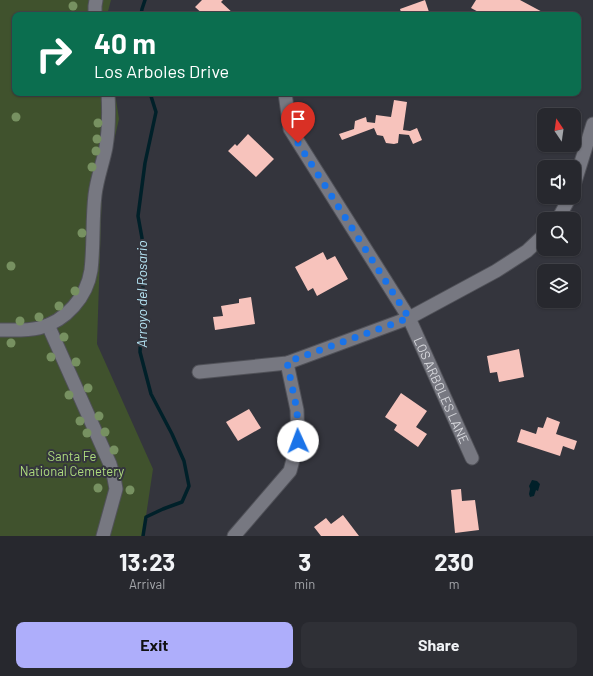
<!DOCTYPE html>
<html lang="en">
<head>
<meta charset="utf-8">
<style>
  :root { --surface:#27282e; --page:#2f3036; --text:#f1f3f6; --muted:#a4a6aa; --line:#43444a; --accent:#aeaefb }
  body { margin:0; font-family:Barlow,sans-serif; background:var(--page); color:var(--text); height:100vh; display:flex; flex-direction:column; font-size:15px; white-space:nowrap }
  * { box-sizing:border-box; margin:0 }
  p { font-size:13px; color:var(--muted) }
  .icon { flex:none; width:22px; height:22px; fill:none; stroke:currentColor; stroke-width:2; stroke-linecap:round; stroke-linejoin:round }
  .map { position:relative; height:536px; overflow:hidden }
  .panel { display:flex; flex-direction:column; background:var(--surface); flex:1 }
  .panel>* { flex:none }
  .hud { position:absolute; left:12px; top:12px; width:569px; height:84px; border-radius:8px; box-shadow:0 1px 3px #0004,0 0 0 1px var(--line); background:#0b6e4f; color:#fff; overflow:hidden }
  .needle { width:26px; rotate:347deg }
  .fabs { position:absolute; left:537px; top:108px; display:grid; gap:8px }
  .fabs a { display:grid; place-items:center; width:44px; height:44px; border-radius:8px; background:var(--surface); box-shadow:0 1px 3px #0004,0 0 0 1px var(--line); font-size:20px }
  .pin { position:absolute; display:grid; place-items:center; width:34px; height:34px; color:#fff; margin:-41px -17px; border-radius:50% 50% 50% 0; rotate:-45deg; box-shadow:0 0 4px #0007 }
  .pin .icon { rotate:45deg }
  .me { position:absolute; width:44px; margin:-22px; rotate:358deg; stroke-linejoin:round; filter:drop-shadow(0 0 3px #0008) }
  .turn { display:flex; align-items:center; gap:14px; height:84px; padding:0 16px; font-size:18px }
  .turn .icon { width:52px; height:52px; stroke-width:2.5 }
  .turn b { display:block; font-size:28px; line-height:34px }
  .eta { display:flex; justify-content:space-evenly; align-items:center; height:68px; text-align:center }
  .eta b { font-size:24px; font-weight:700; line-height:28px }
  .button { display:flex; gap:8px; margin-top:auto; padding:8px 16px }
  .button a { flex:1; height:46px; border-radius:8px; background:var(--accent); color:#111; font-size:16px; font-weight:700; line-height:46px; text-align:center }
  .button a+a { background:var(--page); color:var(--text) }
  .map>svg:first-child { display:block }
  .green { fill:#40522d }
  .water { fill:#002029 }
  .lines { fill:none; stroke-linecap:round; stroke-linejoin:round }
  .stream { stroke:#002029; stroke-width:3.5 }
  .building { fill:#f7c3bc }
  .minor-casing { stroke:#505158; stroke-width:15 }
  .minor { stroke:#777881; stroke-width:13 }
  .tree { fill:#779161 }
  .route { stroke:#1a73e8; stroke-width:7; stroke-dasharray:0 12.6 }
  .labels { text-anchor:middle; dominant-baseline:central; stroke-width:4; stroke-linejoin:round; paint-order:stroke }
  .street-label { font-size:13px; fill:#d7d8dd; stroke:#34353d }
  .park-label { font-size:13px; fill:#aedc7e; stroke:#34353d }
  .water-label { font-size:14px; font-style:italic; fill:#b5e4f4; stroke:#34353d }
</style>
</head>
<body>
<div class="map">
<svg width="593" height="536" viewBox="0 0 593 536">
  <rect width="100%" height="100%" fill="#34353d"/>
  <!-- green -->
  <path class="green" d="M0 0H111L107 15H15V93H115L119 119 102 193 97 344 153 469 143 536H0Z"/>
  <!-- water -->
  <path class="water" d="M532 480 537 481 540 484 538 491 536 490 534 496 530 497 529 494 530 489 529 486Z"/>
  <g class="lines">
    <!-- stream -->
    <g class="stream">
      <path d="M141 15 142 9 145 0"/>
      <path d="M143 536 146 517 163 509 182 502 189 486 184 461 172 434 151 394 140 352 143 287 142 238 138 216 145 163 156 112 150 93"/>
    </g>
  </g>
  <!-- building -->
  <g class="building">
    <path d="M202 0H223L221 2 235 15H204L195 7Z"/>
    <path d="M425 0 429 12 423 15H402L400 9Z"/>
    <path d="M476 0H520L548 15H494L486 11 484 15 471 8Z"/>
    <path d="M394 100 407 102 403 130 410 131 417 128 422 140 413 144 409 135 399 134 398 143 394 144 386 143 383 136 377 135 374 128 342 140 339 134 354 129 355 121 366 117 367 122 375 123 376 115 391 117Z"/>
    <path d="M248 134 274 159 256 177 228 151 235 144 237 146Z"/>
    <path d="M323 252 327 260 335 256 348 279 317 296 313 288 308 291 295 267Z"/>
    <path d="M251 297 255 324 215 330 213 317 223 316 221 306 239 303V299Z"/>
    <path d="M519 349 524 377 499 382 497 372 490 373 487 356Z"/>
    <path d="M401 393 427 411 416 427 427 434 418 447 394 430 397 425 385 417Z"/>
    <path d="M249 409 261 428 238 441 226 422Z"/>
    <path d="M547 417 560 422 556 434 577 441 574 450 563 446 560 456 517 442 521 429 536 434 538 427 543 428Z"/>
    <path d="M461 489 462 501 475 500 479 530 455 533 451 490Z"/>
    <path d="M343 515 359 536H321L314 527 326 518 331 524Z"/>
  </g>
  <g class="lines">
    <!-- minor casing -->
    <g class="minor-casing">
      <g id="minor">
        <path d="M95 15V6L96 0"/>
        <path id="s1" d="M285 93 290 129 409 318 472 458"/>
        <path d="M574 185 593 124"/>
        <path d="M558 219 570 197"/>
        <path d="M48 325 110 464 114 478 116 489 103 536"/>
        <path d="M0 330C13 330 26 331 39 328 66 321 87 297 91 270 94 245 92 220 95 195 97 178 103 163 106 147 109 129 109 111 108 93"/>
        <path d="M199 372 287 363 409 318 496 271 527 251 544 235"/>
        <path d="M234 536 290 471 298 441 297 410 287 363"/>
      </g>
    </g>
    <!-- minor -->
    <use href="#minor" class="minor"/>
  </g>
  <!-- trees -->
  <g class="tree">
    <circle cx="73" cy="6" r="4.5"/>
    <circle cx="16" cy="117" r="4.5"/>
    <circle cx="98" cy="123" r="4.5"/>
    <circle cx="97" cy="139" r="4.5"/>
    <circle cx="96" cy="151" r="4.5"/>
    <circle cx="92" cy="167" r="4.5"/>
    <circle cx="82" cy="233" r="4.5"/>
    <circle cx="11" cy="266" r="4.5"/>
    <circle cx="75" cy="291" r="4.5"/>
    <circle cx="59" cy="306" r="4.5"/>
    <circle cx="39" cy="317" r="4.5"/>
    <circle cx="20" cy="321" r="4.5"/>
    <circle cx="64" cy="337" r="4.5"/>
    <circle cx="11" cy="343" r="4.5"/>
    <circle cx="51" cy="357" r="4.5"/>
    <circle cx="76" cy="362" r="4.5"/>
    <circle cx="88" cy="388" r="4.5"/>
    <circle cx="69" cy="395" r="4.5"/>
    <circle cx="99" cy="416" r="4.5"/>
    <circle cx="80" cy="421" r="4.5"/>
    <circle cx="105" cy="432" r="4.5"/>
    <circle cx="87" cy="433" r="4.5"/>
    <circle cx="114" cy="450" r="4.5"/>
    <circle cx="98" cy="488" r="4.5"/>
    <circle cx="130" cy="490" r="4.5"/>
  </g>
  <g class="lines">
    <!-- route -->
    <path class="route" d="M298 143 409 318 287 362 297 410 298 441"/>
  </g>
  <g class="labels">
    <!-- street labels -->
    <g class="street-label">
      <text stroke="none"><textPath href="#s1" startOffset="339">LOS ARBOLES LANE</textPath></text>
    </g>
    <!-- park labels -->
    <g class="park-label">
      <text x="72" y="456">Santa Fe<tspan x="72" dy="15">National Cemetery</tspan></text>
    </g>
    <!-- water labels -->
    <g class="water-label">
      <text transform="translate(141 294) rotate(-90)">Arroyo del Rosario</text>
    </g>
  </g>
</svg>
<div class="fabs">
<a><svg class="needle" viewBox="-14 -14 28 28"><path d="M0-13l5 13h-10z" fill="#e53935"/><path d="M0 13l5-13h-10z" fill="#a4a6aa"/></svg></a>
<a><svg class="icon" aria-label="sound" viewBox="0 0 24 24"><path d="M4 9h4l5-4v14l-5-4H4zM17 9q2 3 0 6"/></svg></a>
<a><svg class="icon" aria-label="search" viewBox="0 0 24 24"><circle cx="10" cy="10" r="6"/><path d="M15 15l6 6"/></svg></a>
<a><svg class="icon" aria-label="layers" viewBox="0 0 24 24"><path d="M12 4l9 5-9 5-9-5zM3 14l9 5 9-5"/></svg></a>
</div>
<div class="pin" style="left:298px;top:143px;background:#d93025"><svg class="icon" aria-label="arrive" viewBox="0 0 24 24"><path d="M6 21V4h12l-3 4 3 4H6"/></svg></div>
<svg class="me" style="left:298px;top:441px" viewBox="-20 -20 40 40"><circle r="19" fill="#fff"/><path d="M0-13L10 11 0 6-10 11z" fill="#1a73e8"/></svg>
<div class="hud">
<div class="turn"><svg class="icon" aria-label="right" viewBox="0 0 24 24"><path d="M7 20v-9h11M14 6l5 5-5 5"/></svg><div><b>40 m</b>Los Arboles Drive</div></div>
</div>
</div>
<section class="panel">
<div class="eta">
<div><b>13:23</b><p>Arrival</p></div>
<div><b>3</b><p>min</p></div>
<div><b>230</b><p>m</p></div>
</div>
<div class="button"><a>Exit</a><a>Share</a></div>
</section>
</body>
</html>
